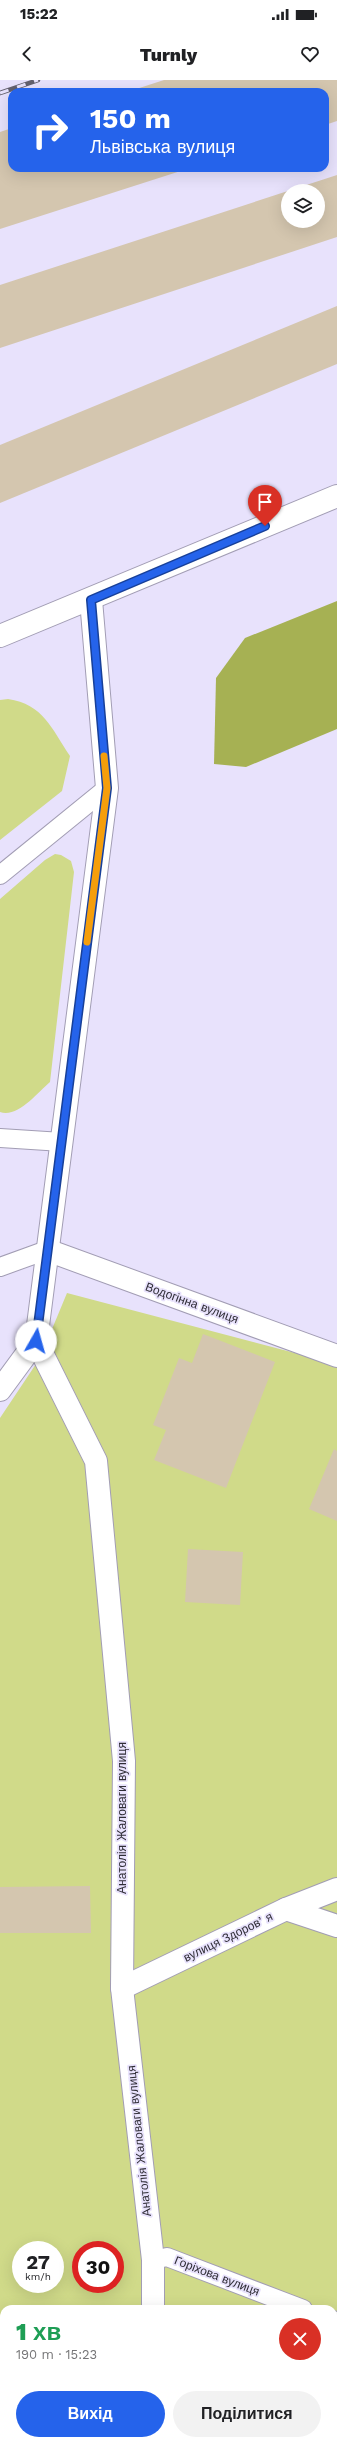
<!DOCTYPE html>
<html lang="uk">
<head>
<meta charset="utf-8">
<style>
  :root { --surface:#fff; --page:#f2f2f2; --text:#202124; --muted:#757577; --accent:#2563eb }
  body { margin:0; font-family:"Work Sans",sans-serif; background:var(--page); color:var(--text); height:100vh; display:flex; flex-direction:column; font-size:15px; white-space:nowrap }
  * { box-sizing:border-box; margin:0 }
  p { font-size:13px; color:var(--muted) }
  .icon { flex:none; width:22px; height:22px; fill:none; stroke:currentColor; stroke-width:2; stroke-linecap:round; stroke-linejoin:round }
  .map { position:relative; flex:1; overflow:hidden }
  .sheet { position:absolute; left:0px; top:2225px; width:337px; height:140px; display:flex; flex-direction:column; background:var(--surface); border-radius:12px 12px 0 0; box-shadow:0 4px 16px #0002 }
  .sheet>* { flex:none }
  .top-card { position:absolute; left:8px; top:8px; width:321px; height:84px; border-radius:12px; box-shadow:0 4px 16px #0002; background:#2563eb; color:#fff; overflow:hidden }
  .fabs { position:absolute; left:281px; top:104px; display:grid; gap:8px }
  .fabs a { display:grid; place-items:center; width:44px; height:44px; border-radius:50%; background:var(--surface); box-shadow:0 4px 16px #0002; font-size:20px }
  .speed { position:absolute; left:12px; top:2161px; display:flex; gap:8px; font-size:20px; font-weight:700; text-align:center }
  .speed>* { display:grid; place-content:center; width:52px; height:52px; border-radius:50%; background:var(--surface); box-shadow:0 4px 16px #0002; line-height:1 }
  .speed small { font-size:10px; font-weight:400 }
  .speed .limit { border:6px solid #d22; background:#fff; color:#111 }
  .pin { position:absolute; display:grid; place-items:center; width:34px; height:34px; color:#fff; margin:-41px -17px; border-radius:50% 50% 50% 0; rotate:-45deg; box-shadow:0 0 4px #0007 }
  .pin .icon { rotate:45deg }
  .me { position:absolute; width:44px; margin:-22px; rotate:7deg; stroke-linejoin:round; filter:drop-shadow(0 0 3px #0008) }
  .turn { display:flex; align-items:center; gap:14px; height:84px; padding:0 16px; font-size:18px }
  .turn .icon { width:52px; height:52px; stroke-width:2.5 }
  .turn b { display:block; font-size:28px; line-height:34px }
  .round { display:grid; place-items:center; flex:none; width:42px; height:42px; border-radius:21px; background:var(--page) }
  .overview { display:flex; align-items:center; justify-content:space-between; height:68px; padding:0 16px }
  h1 { font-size:24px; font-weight:800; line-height:30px; color:#1e9e55 }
  .primary-button { display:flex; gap:8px; margin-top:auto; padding:8px 16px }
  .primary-button a { flex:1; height:46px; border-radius:24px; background:var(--accent); color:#fff; font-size:16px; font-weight:800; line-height:46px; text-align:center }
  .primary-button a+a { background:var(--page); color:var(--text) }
  .status { display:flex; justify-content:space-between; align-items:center; height:28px; padding:0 20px; background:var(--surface); direction:ltr }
  .status svg { height:11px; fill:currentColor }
  header { display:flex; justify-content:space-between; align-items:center; height:52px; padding:0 16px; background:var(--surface); font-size:18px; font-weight:800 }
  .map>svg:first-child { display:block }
  .green { fill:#d0da89; fill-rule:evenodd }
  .forest { fill:#a6b153 }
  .building { fill:#d4c6af; fill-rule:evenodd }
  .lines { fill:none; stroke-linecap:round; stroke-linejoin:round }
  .service-casing { stroke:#a29db4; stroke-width:20 }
  .minor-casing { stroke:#a29db4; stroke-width:24 }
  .trunk-casing { stroke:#a29db4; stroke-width:24 }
  .service { stroke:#fff; stroke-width:18 }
  .minor { stroke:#fff; stroke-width:22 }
  .trunk { stroke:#fff; stroke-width:22 }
  .rail-casing { stroke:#63606e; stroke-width:4.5 }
  .rail { stroke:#e8e2fc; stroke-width:3; stroke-dasharray:9; stroke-linecap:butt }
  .route-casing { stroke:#184099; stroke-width:10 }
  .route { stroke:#2563eb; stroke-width:7 }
  .slow { stroke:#f59e0b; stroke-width:7 }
  .labels { text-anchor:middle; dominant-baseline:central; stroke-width:3.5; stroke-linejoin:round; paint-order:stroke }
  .street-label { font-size:12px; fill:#302e37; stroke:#e8e2fc }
</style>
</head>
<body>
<div class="status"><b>15:22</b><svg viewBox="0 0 49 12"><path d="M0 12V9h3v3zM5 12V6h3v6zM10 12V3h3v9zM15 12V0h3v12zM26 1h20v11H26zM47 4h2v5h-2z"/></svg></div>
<header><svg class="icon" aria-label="back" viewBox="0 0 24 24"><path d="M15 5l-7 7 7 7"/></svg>Turnly<svg class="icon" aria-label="heart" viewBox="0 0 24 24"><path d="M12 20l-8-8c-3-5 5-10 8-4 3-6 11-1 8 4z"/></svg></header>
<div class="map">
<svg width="337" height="2365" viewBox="0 0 337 2365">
  <rect width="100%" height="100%" fill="#e8e2fc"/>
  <!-- green -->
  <g class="green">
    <path d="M8 619C43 624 52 649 70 676L62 711 0 760V620Z"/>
    <path d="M55 774 61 775 71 781 74 792 50 1002C37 1013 18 1038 0 1032V819L45 780Z"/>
    <path d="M67 1213 337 1284V2365H0V1338L40 1278ZM21 2170H55V2204H21ZM81 2170H115V2204H81ZM4 2229H333V2361H4Z"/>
  </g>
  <!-- forest -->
  <path class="forest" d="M337 521V649L246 687 214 684 216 598 245 558Z"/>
  <!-- building -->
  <g class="building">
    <path d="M164 0H337V41L325 45V12H127Z"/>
    <path d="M12 48V88H190L0 149V52Z"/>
    <path d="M337 95V157L0 268V205ZM288 111H318V141H288Z"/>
    <path d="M337 226V284L0 423V365Z"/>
    <path d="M203 1254 275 1282 226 1408 154 1380 166 1350 153 1345 179 1278 192 1283Z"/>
    <path d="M334 1369 337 1371V1441L309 1429Z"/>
    <path d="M188 1469 243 1472 240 1525 185 1522Z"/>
    <path d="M90 1806 91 1853H0V1807Z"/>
    <path d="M33 2361H118L116 2365H33L32 2364Z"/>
  </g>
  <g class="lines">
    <!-- service casing -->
    <g class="service-casing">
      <g id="service">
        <path d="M0 795 107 708"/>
        <path d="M0 1058 62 1062"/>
        <path d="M0 1187 47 1170"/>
        <path d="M153 2180 167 2177 303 2229"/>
        <path d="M333 2240 337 2242"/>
      </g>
    </g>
    <!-- minor casing -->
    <g class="minor-casing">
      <g id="minor">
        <path d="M47 1170 337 1276"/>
        <path d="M36 1261 96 1381 124 1681 122 1908 153 2180V2229"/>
        <path d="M0 1310 36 1261 107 708 91 520"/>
        <path d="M286 1829 337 1809"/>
        <path d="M122 1908 286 1829 337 1846"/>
        <path d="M153 2361V2365"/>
      </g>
    </g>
    <!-- trunk casing -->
    <g class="trunk-casing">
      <path id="trunk" d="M0 556 337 416"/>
    </g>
    <!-- service -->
    <use href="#service" class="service"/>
    <!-- minor -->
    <use href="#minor" class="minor"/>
    <!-- trunk -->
    <use href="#trunk" class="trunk"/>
    <!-- rail casing -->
    <g class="rail-casing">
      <path id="rail" d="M0 13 38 0"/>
    </g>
    <!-- rail -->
    <use href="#rail" class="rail"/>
  </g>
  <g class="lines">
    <!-- route casing -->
    <g class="route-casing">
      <path id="route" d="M36 1261 107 708 91 520 265 446"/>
    </g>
    <!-- route -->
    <use href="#route" class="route"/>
    <!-- slow -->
    <path class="slow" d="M87 862 107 708 104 676"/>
  </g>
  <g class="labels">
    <!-- street labels -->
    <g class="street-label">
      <text transform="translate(192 1223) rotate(20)">Водогінна вулиця</text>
      <text transform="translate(122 1738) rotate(-90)">Анатолія Жаловаги вулиця</text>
      <text transform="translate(228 1857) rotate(-26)">вулиця Здоровʼя</text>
      <text transform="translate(139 2061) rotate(-96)">Анатолія Жаловаги вулиця</text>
      <text transform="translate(217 2196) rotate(21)">Горіхова вулиця</text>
    </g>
  </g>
</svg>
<div class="fabs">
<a><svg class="icon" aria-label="layers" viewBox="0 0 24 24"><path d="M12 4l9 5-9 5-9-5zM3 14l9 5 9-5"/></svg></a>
</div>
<div class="speed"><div>27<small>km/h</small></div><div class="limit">30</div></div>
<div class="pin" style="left:265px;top:446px;background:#d93025"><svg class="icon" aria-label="arrive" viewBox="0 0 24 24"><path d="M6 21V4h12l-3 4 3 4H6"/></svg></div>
<svg class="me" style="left:36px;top:1261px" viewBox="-20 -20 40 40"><circle r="19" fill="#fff"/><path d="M0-13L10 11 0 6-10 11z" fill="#2563eb"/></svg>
<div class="top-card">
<div class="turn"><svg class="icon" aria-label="right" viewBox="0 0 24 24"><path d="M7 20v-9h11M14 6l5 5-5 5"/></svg><div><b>150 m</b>Львівська вулиця</div></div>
</div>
<section class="sheet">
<div class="overview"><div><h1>1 хв</h1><p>190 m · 15:23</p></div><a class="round" style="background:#d93025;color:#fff"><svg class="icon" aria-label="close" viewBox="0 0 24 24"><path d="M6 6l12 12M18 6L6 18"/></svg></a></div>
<div class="primary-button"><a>Вихід</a><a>Поділитися</a></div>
</section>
</div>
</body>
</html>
